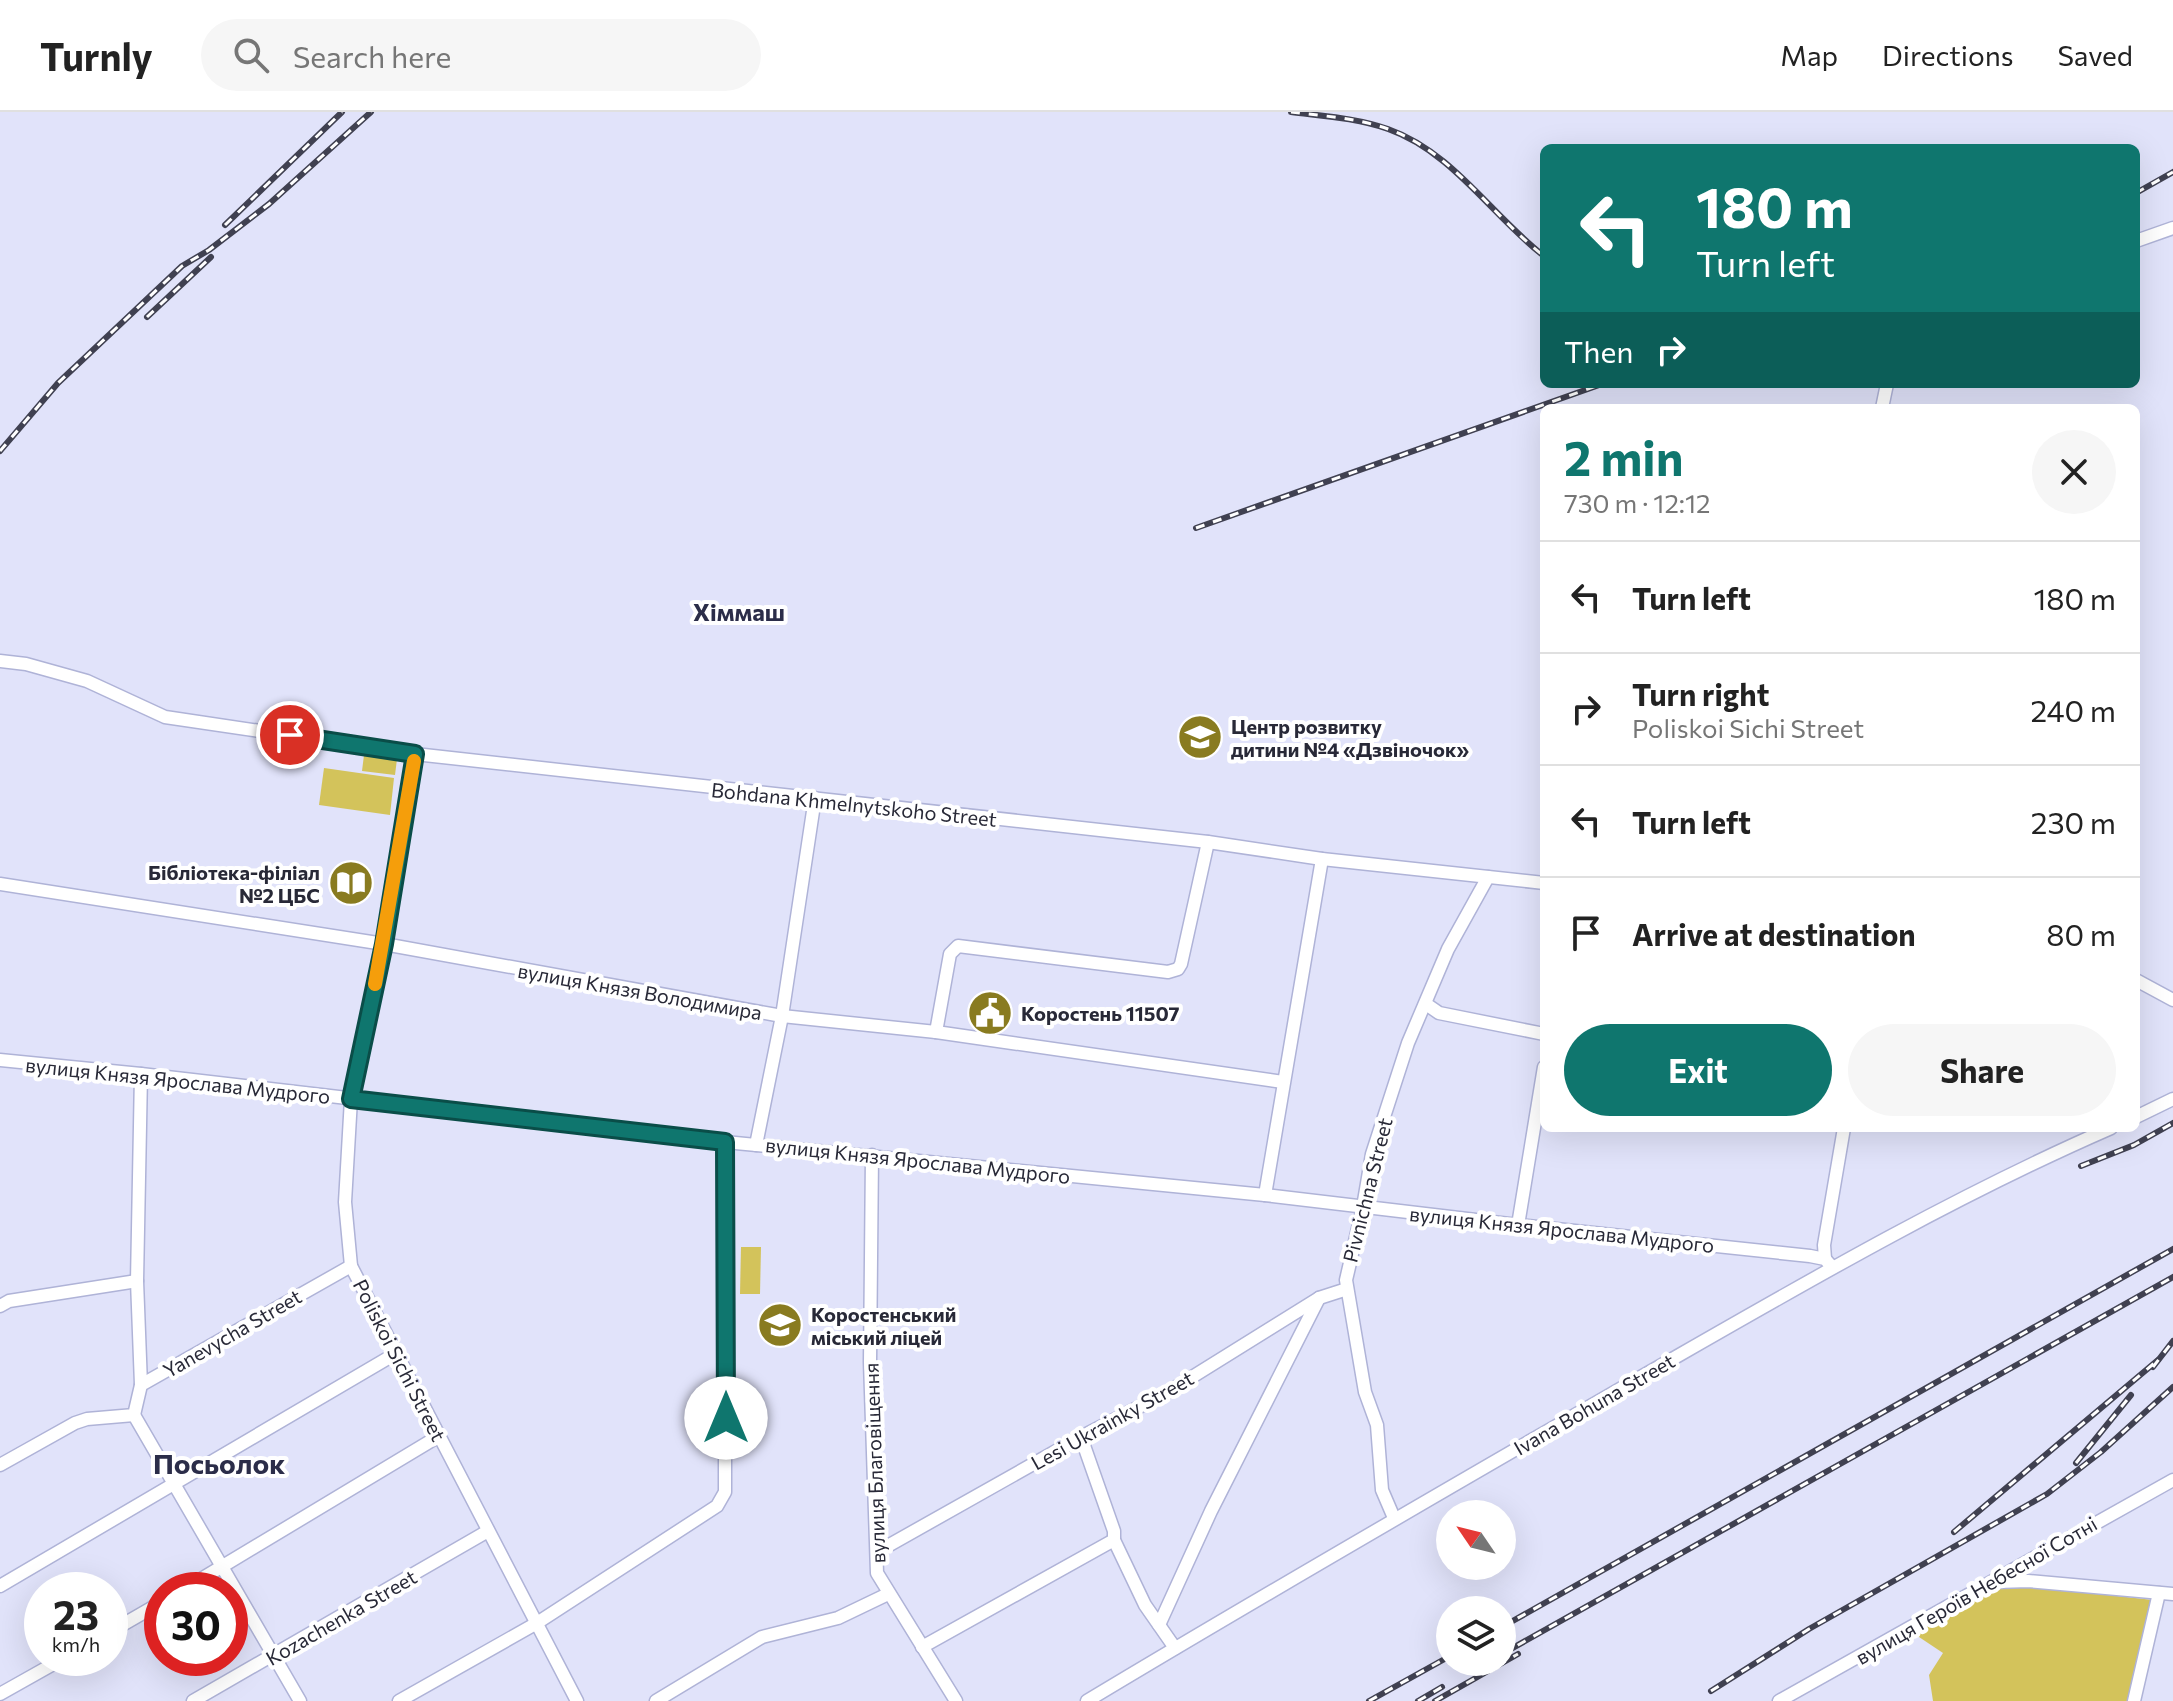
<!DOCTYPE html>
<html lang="en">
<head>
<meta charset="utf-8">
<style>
  :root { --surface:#fff; --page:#f6f6f6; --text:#222; --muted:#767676; --line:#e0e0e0; --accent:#0f766e }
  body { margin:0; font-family:Commissioner,sans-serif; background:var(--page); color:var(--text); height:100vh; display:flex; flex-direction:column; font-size:30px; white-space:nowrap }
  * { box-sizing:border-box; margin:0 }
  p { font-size:26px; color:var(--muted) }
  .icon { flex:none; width:44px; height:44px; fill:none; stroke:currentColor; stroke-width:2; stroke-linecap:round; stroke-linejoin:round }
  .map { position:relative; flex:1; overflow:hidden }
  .sheet { position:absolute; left:1540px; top:292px; width:600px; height:728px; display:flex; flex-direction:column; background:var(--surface); border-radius:12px; box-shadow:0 8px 32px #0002 }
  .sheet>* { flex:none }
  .top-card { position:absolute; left:1540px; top:32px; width:600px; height:244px; border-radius:12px; box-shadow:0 8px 32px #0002; background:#0f766e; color:#fff; overflow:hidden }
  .needle { width:52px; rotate:305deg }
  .controls { position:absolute; left:1436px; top:1388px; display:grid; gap:16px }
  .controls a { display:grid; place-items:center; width:80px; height:80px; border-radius:50%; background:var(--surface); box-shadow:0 8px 32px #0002; font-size:40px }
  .speed { position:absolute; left:24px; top:1460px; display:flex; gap:16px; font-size:40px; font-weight:700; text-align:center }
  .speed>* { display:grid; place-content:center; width:104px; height:104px; border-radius:50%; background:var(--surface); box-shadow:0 8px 32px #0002; line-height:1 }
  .speed small { font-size:20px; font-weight:400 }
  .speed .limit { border:12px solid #d22; background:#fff; color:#111 }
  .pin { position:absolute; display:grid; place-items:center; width:68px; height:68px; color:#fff; margin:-34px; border:4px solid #fff; border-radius:50%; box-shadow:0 2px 8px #0007 }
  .me { position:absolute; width:88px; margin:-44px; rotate:0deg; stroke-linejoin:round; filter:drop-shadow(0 0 6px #0008) }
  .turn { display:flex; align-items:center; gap:28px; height:168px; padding:0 24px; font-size:36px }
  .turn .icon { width:104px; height:104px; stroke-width:2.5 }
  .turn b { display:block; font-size:56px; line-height:68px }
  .then { display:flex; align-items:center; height:76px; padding:0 24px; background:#0003; gap:16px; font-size:30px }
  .round { display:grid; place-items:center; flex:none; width:84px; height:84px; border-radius:42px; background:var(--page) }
  .summary { display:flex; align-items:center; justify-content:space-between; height:136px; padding:0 24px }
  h1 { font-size:48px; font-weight:700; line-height:60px; color:var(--accent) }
  .button { display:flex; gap:16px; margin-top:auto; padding:16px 24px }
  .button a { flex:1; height:92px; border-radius:48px; background:var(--accent); color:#fff; font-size:32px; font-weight:700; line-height:92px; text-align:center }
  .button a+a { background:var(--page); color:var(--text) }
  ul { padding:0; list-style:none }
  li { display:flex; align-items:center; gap:24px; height:112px; padding:0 24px; border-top:2px solid var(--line) }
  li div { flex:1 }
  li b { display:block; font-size:30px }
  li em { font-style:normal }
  header { display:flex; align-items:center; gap:48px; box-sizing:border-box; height:112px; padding:0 40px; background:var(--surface); border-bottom:2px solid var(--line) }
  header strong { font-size:38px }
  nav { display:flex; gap:44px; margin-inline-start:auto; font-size:28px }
  .search { width:560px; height:72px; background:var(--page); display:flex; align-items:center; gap:20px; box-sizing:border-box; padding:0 28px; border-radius:44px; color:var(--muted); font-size:30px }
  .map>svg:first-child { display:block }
  .green { fill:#d3c35b }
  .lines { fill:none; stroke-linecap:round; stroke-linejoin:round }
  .minor-casing { stroke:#afb3d7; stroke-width:15 }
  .minor { stroke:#fff; stroke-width:12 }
  .rail-casing { stroke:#404151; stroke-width:6 }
  .rail { stroke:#fff; stroke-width:3; stroke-dasharray:9; stroke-linecap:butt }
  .route-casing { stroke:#0a4d48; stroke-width:20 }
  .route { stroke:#0f766e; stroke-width:14 }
  .slow { stroke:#f59e0b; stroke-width:14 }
  .labels { text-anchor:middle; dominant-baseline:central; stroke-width:8; stroke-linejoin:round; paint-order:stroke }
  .poi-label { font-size:20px; font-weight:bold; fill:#282937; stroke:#fff; text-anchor:start }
  .street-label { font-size:20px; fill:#282937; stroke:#fff }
  .quarter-label { font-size:24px; font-weight:bold; fill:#2b2d49; stroke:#fff }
  .district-label { font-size:28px; font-weight:bold; fill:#2b2d49; stroke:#fff }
</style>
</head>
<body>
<header>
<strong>Turnly</strong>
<div class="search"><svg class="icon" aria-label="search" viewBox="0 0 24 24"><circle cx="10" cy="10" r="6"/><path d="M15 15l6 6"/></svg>Search here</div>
<nav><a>Map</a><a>Directions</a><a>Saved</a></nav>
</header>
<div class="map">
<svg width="2173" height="1589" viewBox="0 0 2173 1589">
  <rect width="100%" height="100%" fill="#e1e3fa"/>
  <!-- green -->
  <g class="green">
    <path d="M364 643 397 647 395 663 362 659Z"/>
    <path d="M324 656 394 666 390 703 319 693Z"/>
    <path d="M741 1135H761L760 1182H740Z"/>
    <path d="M2027 1474 2153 1488 2129 1589H1933L1929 1563 1943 1541 1913 1521 1991 1478Z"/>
  </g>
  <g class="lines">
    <!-- minor casing -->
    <g class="minor-casing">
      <g id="minor">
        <path d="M2136 129 2173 116"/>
        <path d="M1882 296 1887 272"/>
        <path d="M0 549 26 552 87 569 165 605 415 642 1208 730 1322 747 1544 771"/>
        <path d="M415 642 384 832 351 987 345 1090 351 1154 577 1589"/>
        <path d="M0 772 384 832 782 904 936 920 1283 970"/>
        <path d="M2136 868 2173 888"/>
        <path d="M1426 892 1439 901 1544 922"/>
        <path d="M936 920 950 842 958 834 1168 860 1178 857 1181 852 1208 730"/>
        <path d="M0 948 141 962 725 1030 1265 1083 1518 1113 1810 1144 1825 1147 1832 1155"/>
        <path d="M141 962 137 1169 141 1273"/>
        <path d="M2136 1005 2173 987"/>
        <path d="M756 1033 782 904 815 686"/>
        <path d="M872 1043 870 1250 877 1461 956 1589"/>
        <path d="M1265 1083 1322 747"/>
        <path d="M1518 1113 1544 955"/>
        <path d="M1825 1147 1824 1133 1844 1016"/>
        <path d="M0 1194 9 1189 137 1169"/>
        <path d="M134 1303 300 1589"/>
        <path d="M1081 1325 1114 1419V1428L1145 1493 1175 1536"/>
        <path d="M0 1353 75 1311 87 1307 134 1303 141 1273 351 1154"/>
        <path d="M1394 1406 1382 1378 1377 1313 1365 1280 1346 1168 1363 1095 1372 1042 1408 931 1448 837 1488 765"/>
        <path d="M877 1440 1081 1325 1168 1280 1319 1186 1347 1177"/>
        <path d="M1997 1470 2028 1469 2173 1482"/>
        <path d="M0 1474 395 1242"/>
        <path d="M183 1478 439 1324"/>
        <path d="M1159 1513 1211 1399 1319 1186"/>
        <path d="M110 1520 162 1490"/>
        <path d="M922 1535 1114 1428"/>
        <path d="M0 1582 64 1546"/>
        <path d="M193 1589 488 1419"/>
        <path d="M399 1589 537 1511 717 1394 725 1380V1030"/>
        <path d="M656 1589 762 1525 838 1506 888 1482"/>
        <path d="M1087 1589C1263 1483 1442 1380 1620 1277 1781 1185 1941 1090 2111 1016"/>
        <path d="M1779 1589 2173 1368"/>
        <path d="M2134 1589 2159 1481"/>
      </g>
    </g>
    <!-- minor -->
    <use href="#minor" class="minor"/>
    <!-- rail casing -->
    <g class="rail-casing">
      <g id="rail">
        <path d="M1291 0C1323 4 1357 6 1388 17 1453 40 1491 103 1544 144"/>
        <path d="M2136 81 2173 60"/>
        <path d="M225 113 342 0"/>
        <path d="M147 205 211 145"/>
        <path d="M0 339 58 271 182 154 209 138 269 92 371 0"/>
        <path d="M1196 416 1602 272"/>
        <path d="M2081 1054 2134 1033 2173 1011"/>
        <path d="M2153 1255 2173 1229"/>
        <path d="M2076 1351 2131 1283"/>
        <path d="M1954 1420 2158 1248"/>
        <path d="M1502 1515 2173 1137"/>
        <path d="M1502 1542 2173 1165"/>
        <path d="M1711 1579 1809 1517 2047 1382 2101 1340 2173 1275"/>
        <path d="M1369 1589 1450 1544"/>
        <path d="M1418 1589 1442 1575"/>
        <path d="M1435 1589 1518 1542"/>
      </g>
    </g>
    <!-- rail -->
    <use href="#rail" class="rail"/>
  </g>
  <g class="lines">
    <!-- route casing -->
    <g class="route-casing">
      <path id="route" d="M290 623 415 642 384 832 351 987 725 1030 726 1306"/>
    </g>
    <!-- route -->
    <use href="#route" class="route"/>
    <!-- slow -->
    <path class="slow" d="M375 872 414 649"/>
  </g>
  <!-- icons -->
  <defs>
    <g id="school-disc" transform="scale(2.3)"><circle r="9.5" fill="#897b20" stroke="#fff"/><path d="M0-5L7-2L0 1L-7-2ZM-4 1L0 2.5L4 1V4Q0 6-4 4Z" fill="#fff"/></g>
    <g id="library-disc" transform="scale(2.3)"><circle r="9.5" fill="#897b20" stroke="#fff"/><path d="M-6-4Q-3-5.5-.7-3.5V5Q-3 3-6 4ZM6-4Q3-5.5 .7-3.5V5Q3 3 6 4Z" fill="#fff"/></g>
    <g id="civic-disc" transform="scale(2.3)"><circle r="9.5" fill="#897b20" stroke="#fff"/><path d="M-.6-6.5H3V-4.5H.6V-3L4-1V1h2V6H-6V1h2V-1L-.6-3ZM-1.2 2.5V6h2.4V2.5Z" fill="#fff"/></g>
  </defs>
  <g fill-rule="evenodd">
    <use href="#school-disc" x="1200" y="625"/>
    <use href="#library-disc" x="351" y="771"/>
    <use href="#civic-disc" x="990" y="901"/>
    <use href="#school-disc" x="780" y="1213"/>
  </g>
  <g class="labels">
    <!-- poi labels -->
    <g class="poi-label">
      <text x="1231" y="614">Центр розвитку<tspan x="1231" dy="23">дитини №4 «Дзвіночок»</tspan></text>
      <text x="320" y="760" text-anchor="end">Бібліотека-філіал<tspan x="320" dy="23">№2 ЦБС</tspan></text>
      <text x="1021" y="901">Коростень 11507</text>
      <text x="811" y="1202">Коростенський<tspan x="811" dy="23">міський ліцей</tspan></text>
    </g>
    <!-- street labels -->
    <g class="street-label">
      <text transform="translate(854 692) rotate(6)">Bohdana Khmelnytskoho Street</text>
      <text transform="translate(640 879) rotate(10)">вулиця Князя Володимира</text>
      <text transform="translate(178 968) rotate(6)">вулиця Князя Ярослава Мудрого</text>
      <text transform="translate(918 1048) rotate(6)">вулиця Князя Ярослава Мудрого</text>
      <text transform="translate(1367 1078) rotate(-76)">Pivnichna Street</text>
      <text transform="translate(1562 1117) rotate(6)">вулиця Князя Ярослава Мудрого</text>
      <text transform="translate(232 1221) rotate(-30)">Yanevycha Street</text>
      <text transform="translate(400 1248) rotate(63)">Poliskoi Sichi Street</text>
      <text transform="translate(1594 1292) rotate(-30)">Ivana Bohuna Street</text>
      <text transform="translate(1112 1308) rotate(-29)">Lesi Ukrainky Street</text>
      <text transform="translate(874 1351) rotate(-92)">вулиця Благовіщення</text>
      <text transform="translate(1976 1478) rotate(-30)">вулиця Героїв Небесної Сотні</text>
      <text transform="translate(341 1505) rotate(-30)">Kozachenka Street</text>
    </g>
    <!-- quarter labels -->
    <g class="quarter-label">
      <text x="739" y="499">Хіммаш</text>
    </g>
    <!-- district labels -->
    <g class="district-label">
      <text x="219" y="1351">Посьолок</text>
    </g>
  </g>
</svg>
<div class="controls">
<a><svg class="needle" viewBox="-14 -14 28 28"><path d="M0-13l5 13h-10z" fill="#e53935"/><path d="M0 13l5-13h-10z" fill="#767676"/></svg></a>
<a><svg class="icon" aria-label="layers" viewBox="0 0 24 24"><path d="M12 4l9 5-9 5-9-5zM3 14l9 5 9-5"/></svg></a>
</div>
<div class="speed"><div>23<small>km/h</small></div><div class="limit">30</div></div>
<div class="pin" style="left:290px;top:623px;background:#d93025"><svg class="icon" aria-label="arrive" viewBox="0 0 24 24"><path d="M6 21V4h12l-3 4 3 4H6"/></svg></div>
<svg class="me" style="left:726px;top:1306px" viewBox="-20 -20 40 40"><circle r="19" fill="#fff"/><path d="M0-13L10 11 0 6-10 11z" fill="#0f766e"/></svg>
<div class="top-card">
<div class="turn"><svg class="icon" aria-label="left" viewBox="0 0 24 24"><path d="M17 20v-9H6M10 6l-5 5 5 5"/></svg><div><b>180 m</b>Turn left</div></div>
<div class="then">Then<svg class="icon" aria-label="right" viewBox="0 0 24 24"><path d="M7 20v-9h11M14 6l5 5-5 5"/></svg></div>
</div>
<section class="sheet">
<div class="summary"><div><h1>2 min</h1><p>730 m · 12:12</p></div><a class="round"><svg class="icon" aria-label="close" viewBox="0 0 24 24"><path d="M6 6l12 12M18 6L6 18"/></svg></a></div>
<ul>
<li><svg class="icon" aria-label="left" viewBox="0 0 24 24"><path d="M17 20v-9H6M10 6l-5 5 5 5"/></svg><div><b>Turn left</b></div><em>180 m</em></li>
<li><svg class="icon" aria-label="right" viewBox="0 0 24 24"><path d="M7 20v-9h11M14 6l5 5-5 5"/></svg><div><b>Turn right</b><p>Poliskoi Sichi Street</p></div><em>240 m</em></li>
<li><svg class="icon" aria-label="left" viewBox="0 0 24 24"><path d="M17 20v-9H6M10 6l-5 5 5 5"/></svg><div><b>Turn left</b></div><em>230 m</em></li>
<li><svg class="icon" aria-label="arrive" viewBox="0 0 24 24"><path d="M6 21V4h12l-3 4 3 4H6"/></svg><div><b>Arrive at destination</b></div><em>80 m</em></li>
</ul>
<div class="button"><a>Exit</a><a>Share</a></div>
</section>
</div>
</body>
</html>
